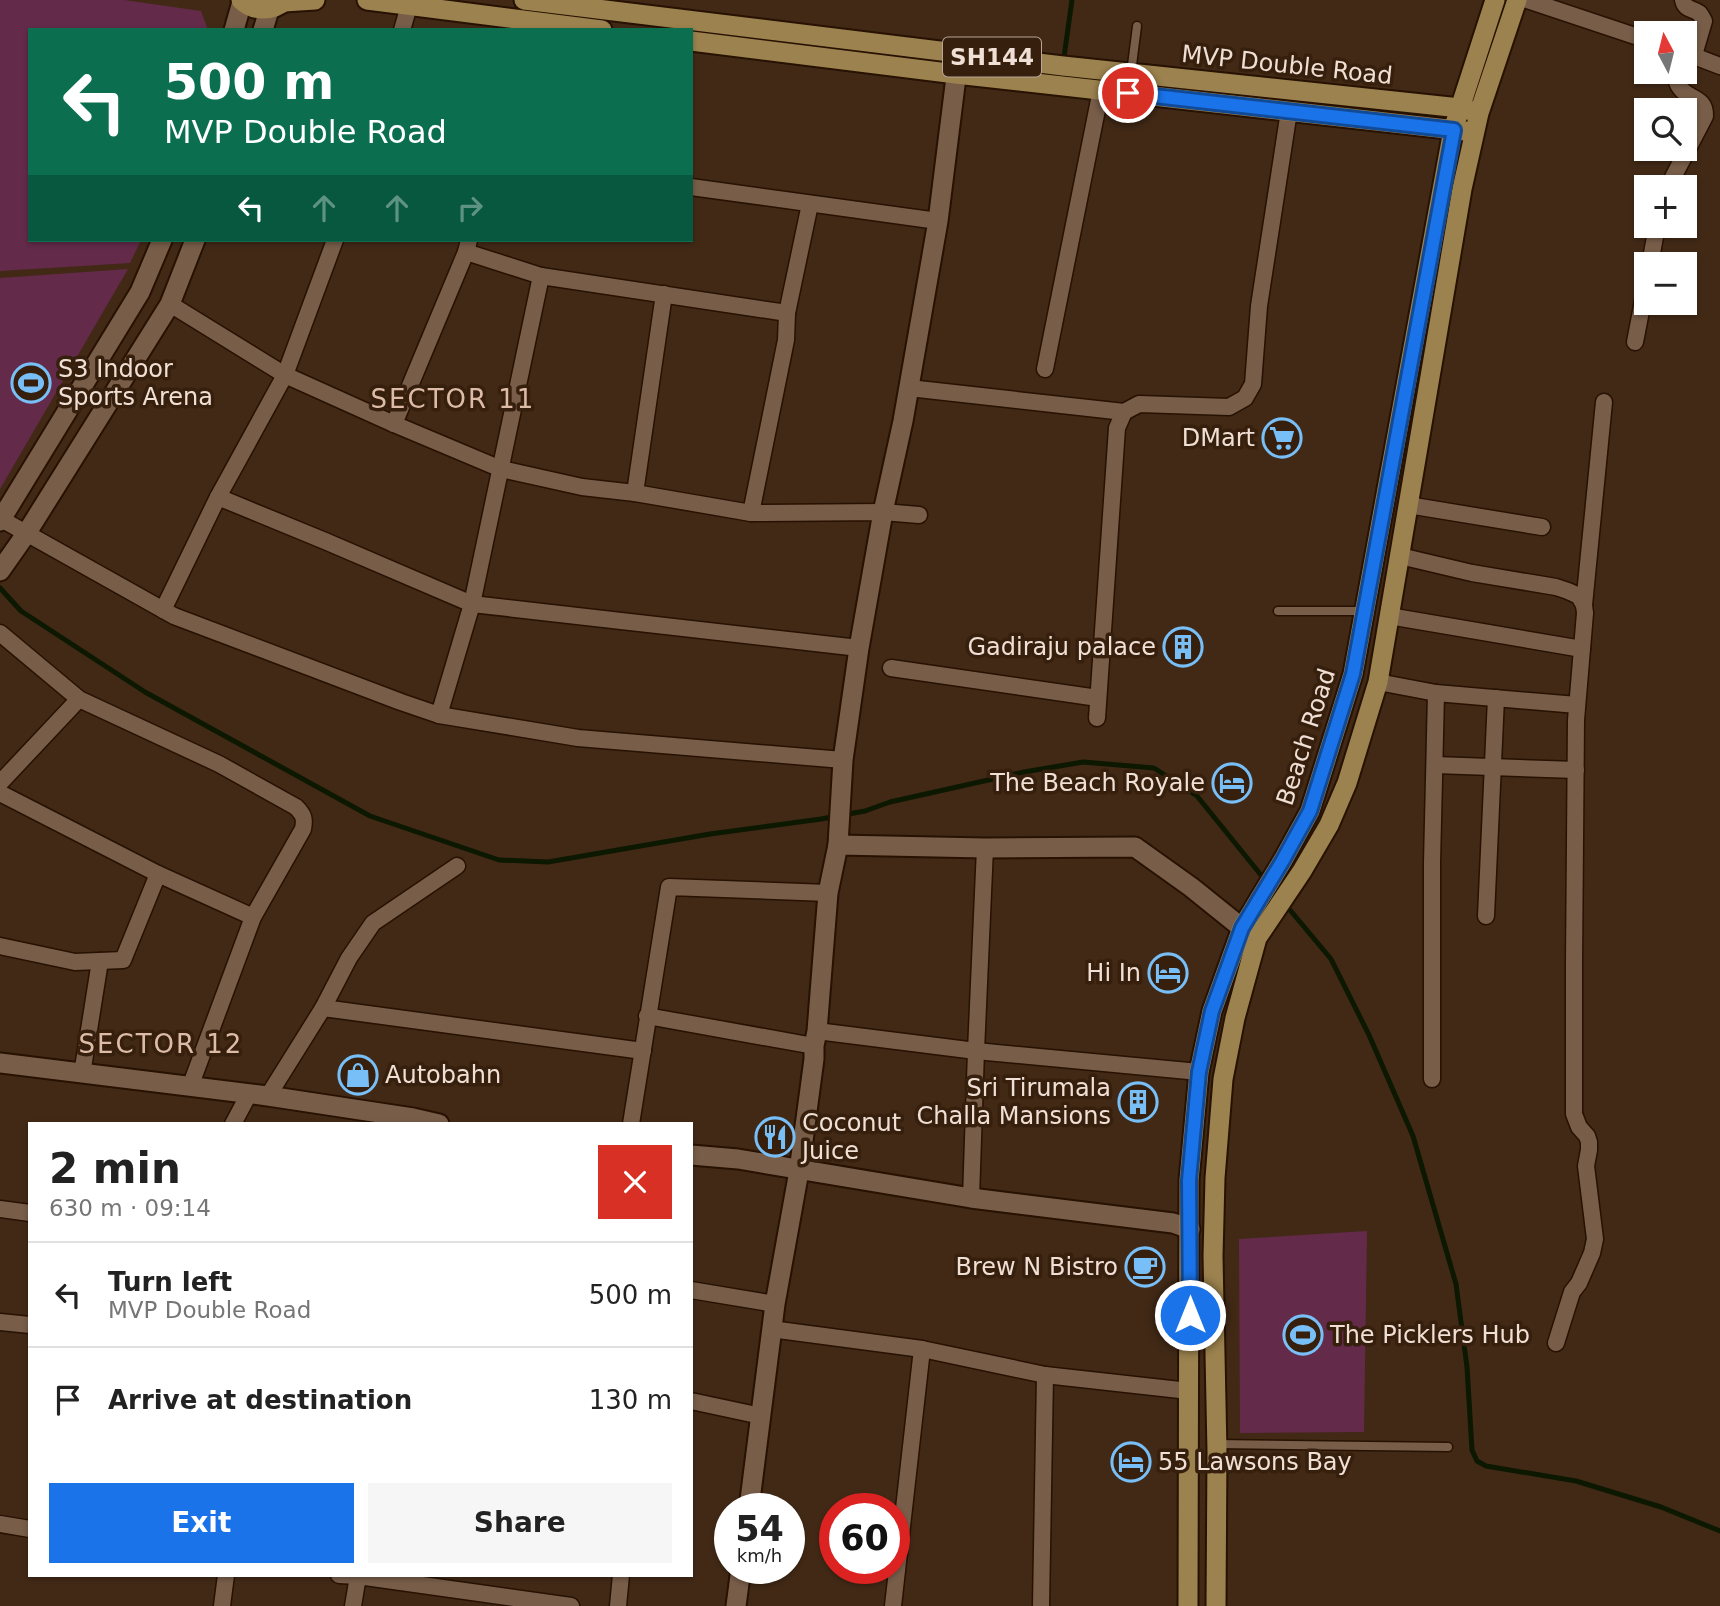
<!DOCTYPE html>
<html lang="en">
<head>
<meta charset="utf-8">
<style>
  :root { --surface:#fff; --page:#f6f6f6; --text:#222; --muted:#767676; --line:#e0e0e0; --accent:#1a73e8 }
  body { margin:0; font-family:"DejaVu Sans",sans-serif; background:var(--page); color:var(--text); height:100vh; display:flex; flex-direction:column; font-size:26px; white-space:nowrap }
  * { box-sizing:border-box; margin:0 }
  p { font-size:23px; color:var(--muted) }
  .icon { flex:none; width:38px; height:38px; fill:none; stroke:currentColor; stroke-width:2; stroke-linecap:round; stroke-linejoin:round }
  .map { position:relative; flex:1; overflow:hidden }
  .side { position:absolute; left:28px; top:1122px; width:665px; height:455px; display:flex; flex-direction:column; background:var(--surface); border-radius:0px; box-shadow:0 2px 5px #0004 }
  .side>* { flex:none }
  .hud { position:absolute; left:28px; top:28px; width:665px; height:214px; border-radius:0px; box-shadow:0 2px 5px #0004; background:#0b6e4f; color:#fff; overflow:hidden }
  .needle { width:46px; rotate:353deg }
  .tools { position:absolute; left:1634px; top:21px; display:grid; gap:14px }
  .tools a { display:grid; place-items:center; width:63px; height:63px; border-radius:0px; background:var(--surface); box-shadow:0 2px 5px #0004; font-size:35px }
  .speed { position:absolute; left:714px; top:1493px; display:flex; gap:14px; font-size:35px; font-weight:700; text-align:center }
  .speed>* { display:grid; place-content:center; width:91px; height:91px; border-radius:50%; background:var(--surface); box-shadow:0 2px 5px #0004; line-height:1 }
  .speed small { font-size:18px; font-weight:400 }
  .speed .limit { border:10px solid #d22; background:#fff; color:#111 }
  .pin { position:absolute; display:grid; place-items:center; width:60px; height:60px; color:#fff; margin:-30px; border:4px solid #fff; border-radius:50%; box-shadow:0 2px 7px #0007 }
  .me { position:absolute; width:77px; margin:-38px; rotate:0deg; stroke-linejoin:round; filter:drop-shadow(0 0 5px #0008) }
  .turn { display:flex; align-items:center; gap:24px; height:147px; padding:0 21px; font-size:32px }
  .turn .icon { width:91px; height:91px; stroke-width:2.5 }
  .turn b { display:block; font-size:49px; line-height:60px }
  .lanes { display:flex; align-items:center; height:66px; padding:0 21px; background:#0003; justify-content:center; gap:35px; direction:ltr }
  .lanes .off { opacity:.35 }
  .round { display:grid; place-items:center; flex:none; width:74px; height:74px; border-radius:0px; background:var(--page) }
  .head { display:flex; align-items:center; justify-content:space-between; height:119px; padding:0 21px }
  h1 { font-size:42px; font-weight:600; line-height:52px }
  .cta { display:flex; gap:14px; margin-top:auto; padding:14px 21px }
  .cta a { flex:1; height:80px; border-radius:0px; background:var(--accent); color:#fff; font-size:28px; font-weight:600; line-height:80px; text-align:center }
  .cta a+a { background:var(--page); color:var(--text) }
  ul { padding:0; list-style:none }
  li { display:flex; align-items:center; gap:21px; height:105px; padding:0 21px; border-top:2px solid var(--line) }
  li div { flex:1 }
  li b { display:block; font-size:26px }
  li em { font-style:normal }
  .map>svg:first-child { display:block }
  .green { fill:#632a4a }
  .lines { fill:none; stroke-linecap:round; stroke-linejoin:round }
  .stream { stroke:#0d1800; stroke-width:5 }
  .service-casing { stroke:#271101; stroke-width:11 }
  .minor-casing { stroke:#271101; stroke-width:19 }
  .tertiary-casing { stroke:#271101; stroke-width:23 }
  .secondary-casing { stroke:#271101; stroke-width:23 }
  .primary-casing { stroke:#271101; stroke-width:23 }
  .service { stroke:#785d49; stroke-width:8 }
  .minor { stroke:#785d49; stroke-width:16 }
  .tertiary { stroke:#785d49; stroke-width:19 }
  .secondary { stroke:#785d49; stroke-width:19 }
  .primary { stroke:#9b824e; stroke-width:19 }
  .route-casing { stroke:#114b97; stroke-width:18 }
  .route { stroke:#1a73e8; stroke-width:12 }
  .labels { text-anchor:middle; dominant-baseline:central; stroke-width:7; stroke-linejoin:round; paint-order:stroke }
  .shield { fill:#361f0c; stroke:#b8a598; stroke-width:2 }
  .shield-label { font-size:23px; font-weight:bold; fill:#f0dfd4 }
  .street-label { font-size:24px; fill:#f0dfd4; stroke:#361f0c }
  .poi-label { font-size:24px; fill:#f0dfd4; stroke:#361f0c; text-anchor:end }
  .neighbourhood-label { font-size:26px; letter-spacing:2px; fill:#dcbca6; stroke:#361f0c }
</style>
</head>
<body>
<div class="map">
<svg width="1720" height="1606" viewBox="0 0 1720 1606">
  <rect width="100%" height="100%" fill="#412916"/>
  <!-- green -->
  <g class="green">
    <path d="M0 0H124L201 11 208 30H30V240H141L130 263 0 271Z"/>
    <path d="M128 269 0 489V278Z"/>
    <path d="M1367 1231 1364 1432 1240 1433 1239 1239Z"/>
  </g>
  <g class="lines">
    <!-- stream -->
    <g class="stream">
      <path d="M1064 57 1072 0"/>
      <path d="M0 588 21 611 145 692 370 816 499 860 548 862 710 834 821 819 865 811 890 802 1024 772 1083 762 1154 768 1197 796 1265 880"/>
      <path d="M1285 904 1331 959 1369 1035 1413 1136 1456 1284 1467 1367 1472 1450 1477 1461 1486 1466 1576 1481 1661 1507 1720 1531"/>
    </g>
    <!-- service casing -->
    <g class="service-casing">
      <g id="service">
        <path d="M1131 73 1137 26"/>
        <path d="M1278 611H1365"/>
        <path d="M1216 1444 1448 1447"/>
      </g>
    </g>
    <!-- minor casing -->
    <g class="minor-casing">
      <g id="minor">
        <path d="M1527 0 1647 40"/>
        <path d="M1683 0C1685 10 1692 8 1699 13 1700 14 1703 19 1704 21L1694 55 1685 65"/>
        <path d="M402 30 409 6"/>
        <path d="M1686 53 1720 66"/>
        <path d="M691 187 938 221"/>
        <path d="M1668 187 1705 116C1706 93 1682 102 1676 79L1681 72"/>
        <path d="M466 252 541 276 787 313"/>
        <path d="M1650 264 1657 226"/>
        <path d="M170 304 285 375 394 424 501 469 582 487 635 493 751 513 883 512 919 515"/>
        <path d="M1635 342 1647 280"/>
        <path d="M1045 369 1101 90"/>
        <path d="M909 388 1124 412"/>
        <path d="M394 424 466 252 469 240"/>
        <path d="M635 493 664 294"/>
        <path d="M218 497 325 541 472 604 859 648"/>
        <path d="M1408 505 1542 527"/>
        <path d="M751 513 786 340 787 313 810 204"/>
        <path d="M1 519 174 616 401 702 439 715 578 738 843 760"/>
        <path d="M1400 556 1472 573 1556 587 1568 591 1579 596 1584 605 1585 613 1576 720 1574 963V1114L1579 1127 1587 1136 1589 1142V1150L1586 1166 1595 1239 1592 1253 1579 1283 1572 1292 1556 1343"/>
        <path d="M1584 605 1604 402"/>
        <path d="M163 610 218 497 285 375 335 240"/>
        <path d="M1389 616 1582 649"/>
        <path d="M0 633 79 699 219 764 296 807C304 815 305 819 303 829L253 917"/>
        <path d="M891 668 1098 698"/>
        <path d="M1378 682 1436 693 1577 705"/>
        <path d="M439 715 472 604 541 276"/>
        <path d="M1097 718 1117 428 1124 412 1139 404 1229 407 1245 398 1253 384 1259 306 1289 111"/>
        <path d="M1435 765 1576 770"/>
        <path d="M0 783 79 699"/>
        <path d="M0 793 158 874 123 960 75 962 0 946"/>
        <path d="M158 874 253 917 190 1087"/>
        <path d="M1486 916 1496 698"/>
        <path d="M323 1008 349 958 373 923 457 866"/>
        <path d="M647 1016 814 1046"/>
        <path d="M817 1031 976 1051 1199 1072"/>
        <path d="M82 1074 100 961"/>
        <path d="M1432 1079V863L1436 693"/>
        <path d="M268 1096 323 1008 643 1051"/>
        <path d="M233 1124 249 1094"/>
        <path d="M631 1124 669 887 828 893"/>
        <path d="M971 1198 976 1051 985 848"/>
        <path d="M0 1209 30 1213"/>
        <path d="M691 1290 775 1304"/>
        <path d="M0 1322 30 1325"/>
        <path d="M771 1329 922 1349 1045 1375 1189 1391"/>
        <path d="M691 1401 761 1416"/>
        <path d="M0 1524 30 1529"/>
        <path d="M339 1575 358 1576V1575"/>
        <path d="M222 1606 226 1575"/>
        <path d="M353 1606 358 1576 571 1606"/>
        <path d="M618 1606 621 1575"/>
        <path d="M893 1606 922 1349"/>
        <path d="M1041 1606 1045 1375"/>
      </g>
    </g>
    <!-- tertiary casing -->
    <g class="tertiary-casing">
      <g id="tertiary">
        <path d="M838 845 843 760 859 648 883 512 903 421 938 221 959 53"/>
        <path d="M0 1063 268 1096 413 1118 439 1124"/>
        <path d="M691 1155 738 1159 971 1198 1173 1223 1190 1229"/>
        <path d="M749 1508 775 1304 799 1171 814 1059V1046L817 1031 828 893 838 845 985 848 1135 847 1191 887 1242 928"/>
        <path d="M736 1606 741 1568"/>
      </g>
    </g>
    <!-- secondary casing -->
    <g class="secondary-casing">
      <g id="secondary">
        <path d="M234 30 242 2"/>
        <path d="M263 30 269 10"/>
        <path d="M0 521 140 292 162 240"/>
        <path d="M0 571 26 534 170 304 195 240"/>
      </g>
    </g>
    <!-- primary casing -->
    <g class="primary-casing">
      <g id="primary">
        <path d="M241 0C253 12 273 12 286 0"/>
        <path d="M367 0 602 30"/>
        <path d="M524 0 1063 66 1460 108 1472 111"/>
        <path d="M284 2 315 0"/>
        <path d="M691 41 956 74 1465 131"/>
        <path d="M1188 1606 1189 1180 1199 1072 1212 1011 1242 928 1283 860 1310 811 1353 674 1453 130 1495 0"/>
        <path d="M1216 1606 1217 1452 1213 1256 1215 1178 1223 1079 1235 1018 1257 938 1302 871 1329 825 1347 783 1378 682 1462 189 1479 113 1517 0"/>
      </g>
    </g>
    <!-- service -->
    <use href="#service" class="service"/>
    <!-- minor -->
    <use href="#minor" class="minor"/>
    <!-- tertiary -->
    <use href="#tertiary" class="tertiary"/>
    <!-- secondary -->
    <use href="#secondary" class="secondary"/>
    <!-- primary -->
    <use href="#primary" class="primary"/>
  </g>
  <g class="lines">
    <!-- route casing -->
    <g class="route-casing">
      <path id="route" d="M1128 93 1454 130 1353 674 1310 811 1283 860 1242 928 1212 1011 1199 1072 1189 1180 1190 1315"/>
    </g>
    <!-- route -->
    <use href="#route" class="route"/>
  </g>
  <!-- icons -->
  <defs>
    <g id="stadium-ring" transform="scale(2.0125)"><circle r="9.5" fill="#361f0c" stroke="#78bff7" stroke-width="1.5"/><path d="M0-5a6.5 5 0 1 0 0 10a6.5 5 0 1 0 0-10ZM-3.5-1.8h7v3.6h-7Z" fill="#78bff7"/></g>
    <g id="supermarket-ring" transform="scale(2.0125)"><circle r="9.5" fill="#361f0c" stroke="#78bff7" stroke-width="1.5"/><path d="M-6-5.5h2.5l.6 2H6L4.5 2H-2.5L-4.4-4H-6ZM-1.5 3.2a1.3 1.3 0 1 0 .1 0ZM3 3.2a1.3 1.3 0 1 0 .1 0Z" fill="#78bff7"/></g>
    <g id="building-ring" transform="scale(2.0125)"><circle r="9.5" fill="#361f0c" stroke="#78bff7" stroke-width="1.5"/><path d="M-4-6H4V6H1V3H-1V6H-4ZM-2.5-4.3h1.7v1.8h-1.7ZM.8-4.3h1.7v1.8H.8ZM-2.5-1h1.7V.8h-1.7ZM.8-1h1.7V.8H.8Z" fill="#78bff7"/></g>
    <g id="hotel-ring" transform="scale(2.0125)"><circle r="9.5" fill="#361f0c" stroke="#78bff7" stroke-width="1.5"/><path d="M-6-4.5h1.5V1H6V5H4.5V3h-9V5H-6ZM-4 0a1.8 1.8 0 1 1 3.6 0ZM.5 0V-2.5h3Q6-2.5 6 0Z" fill="#78bff7"/></g>
    <g id="shop-ring" transform="scale(2.0125)"><circle r="9.5" fill="#361f0c" stroke="#78bff7" stroke-width="1.5"/><path d="M-5-2.5h2.3a2.7 3.5 0 0 1 5.4 0H5L5.5 6h-11ZM-1.5-2.5h3a1.5 2.3 0 0 0-3 0Z" fill="#78bff7"/></g>
    <g id="restaurant-ring" transform="scale(2.0125)"><circle r="9.5" fill="#361f0c" stroke="#78bff7" stroke-width="1.5"/><path d="M-5-6h1v4h1v-4h1v4h1v-4h1v5L-1.5 .5V6h-2V.5L-5-1ZM5-6V6H3V1.5H1.5Q1.5-4 5-6Z" fill="#78bff7"/></g>
    <g id="cafe-ring" transform="scale(2.0125)"><circle r="9.5" fill="#361f0c" stroke="#78bff7" stroke-width="1.5"/><path d="M-5.5-4.5H6V0H3Q3 3.5 0 3.5H-2.5Q-5.5 3.5-5.5 0ZM3-3.2v2h1.7v-2ZM-6 4.5H4V6H-6Z" fill="#78bff7"/></g>
  </defs>
  <g fill-rule="evenodd">
    <use href="#stadium-ring" x="31" y="383"/>
    <use href="#supermarket-ring" x="1282" y="438"/>
    <use href="#building-ring" x="1183" y="647"/>
    <use href="#hotel-ring" x="1232" y="783"/>
    <use href="#hotel-ring" x="1168" y="973"/>
    <use href="#shop-ring" x="358" y="1075"/>
    <use href="#building-ring" x="1138" y="1102"/>
    <use href="#restaurant-ring" x="775" y="1137"/>
    <use href="#cafe-ring" x="1145" y="1267"/>
    <use href="#stadium-ring" x="1303" y="1335"/>
    <use href="#hotel-ring" x="1131" y="1462"/>
  </g>
  <g class="labels">
    <!-- shield labels -->
    <rect class="shield" x="943" y="37.5" width="98" height="39" rx="5"/>
    <g class="shield-label">
      <text x="992" y="57">SH144</text>
    </g>
    <!-- street labels -->
    <g class="street-label">
      <text transform="translate(1287 65) rotate(6)">MVP Double Road</text>
      <text transform="translate(1306 737) rotate(-72)">Beach Road</text>
    </g>
    <!-- poi labels -->
    <g class="poi-label">
      <text x="58" y="369" text-anchor="start">S3 Indoor<tspan x="58" dy="28">Sports Arena</tspan></text>
      <text x="1255" y="438">DMart</text>
      <text x="1156" y="647">Gadiraju palace</text>
      <text x="1205" y="783">The Beach Royale</text>
      <text x="1141" y="973">Hi In</text>
      <text x="385" y="1075" text-anchor="start">Autobahn</text>
      <text x="1111" y="1088">Sri Tirumala<tspan x="1111" dy="28">Challa Mansions</tspan></text>
      <text x="802" y="1123" text-anchor="start">Coconut<tspan x="802" dy="28">Juice</tspan></text>
      <text x="1118" y="1267">Brew N Bistro</text>
      <text x="1330" y="1335" text-anchor="start">The Picklers Hub</text>
      <text x="1158" y="1462" text-anchor="start">55 Lawsons Bay</text>
    </g>
    <!-- neighbourhood labels -->
    <g class="neighbourhood-label">
      <text x="453" y="399">SECTOR 11</text>
      <text x="161" y="1044">SECTOR 12</text>
    </g>
  </g>
</svg>
<div class="tools">
<a><svg class="needle" viewBox="-14 -14 28 28"><path d="M0-13l5 13h-10z" fill="#e53935"/><path d="M0 13l5-13h-10z" fill="#767676"/></svg></a>
<a><svg class="icon" aria-label="search" viewBox="0 0 24 24"><circle cx="10" cy="10" r="6"/><path d="M15 15l6 6"/></svg></a>
<a>+</a>
<a>−</a>
</div>
<div class="speed"><div>54<small>km/h</small></div><div class="limit">60</div></div>
<div class="pin" style="left:1128px;top:93px;background:#d93025"><svg class="icon" aria-label="arrive" viewBox="0 0 24 24"><path d="M6 21V4h12l-3 4 3 4H6"/></svg></div>
<svg class="me" style="left:1190px;top:1315px" viewBox="-20 -20 40 40"><circle r="17" fill="#1a73e8" stroke="#fff" stroke-width="3"/><path d="M0-11L8 9 0 5-8 9z" fill="#fff"/></svg>
<div class="hud">
<div class="turn"><svg class="icon" aria-label="left" viewBox="0 0 24 24"><path d="M17 20v-9H6M10 6l-5 5 5 5"/></svg><div><b>500 m</b>MVP Double Road</div></div>
<div class="lanes"><svg class="icon" aria-label="left" viewBox="0 0 24 24"><path d="M17 20v-9H6M10 6l-5 5 5 5"/></svg><svg class="icon off" aria-label="ahead" viewBox="0 0 24 24"><path d="M12 20V5M6 11l6-6 6 6"/></svg><svg class="icon off" aria-label="ahead" viewBox="0 0 24 24"><path d="M12 20V5M6 11l6-6 6 6"/></svg><svg class="icon off" aria-label="right" viewBox="0 0 24 24"><path d="M7 20v-9h11M14 6l5 5-5 5"/></svg></div>
</div>
<section class="side">
<div class="head"><div><h1>2 min</h1><p>630 m · 09:14</p></div><a class="round" style="background:#d93025;color:#fff"><svg class="icon" aria-label="close" viewBox="0 0 24 24"><path d="M6 6l12 12M18 6L6 18"/></svg></a></div>
<ul>
<li><svg class="icon" aria-label="left" viewBox="0 0 24 24"><path d="M17 20v-9H6M10 6l-5 5 5 5"/></svg><div><b>Turn left</b><p>MVP Double Road</p></div><em>500 m</em></li>
<li><svg class="icon" aria-label="arrive" viewBox="0 0 24 24"><path d="M6 21V4h12l-3 4 3 4H6"/></svg><div><b>Arrive at destination</b></div><em>130 m</em></li>
</ul>
<div class="cta"><a>Exit</a><a>Share</a></div>
</section>
</div>
</body>
</html>
